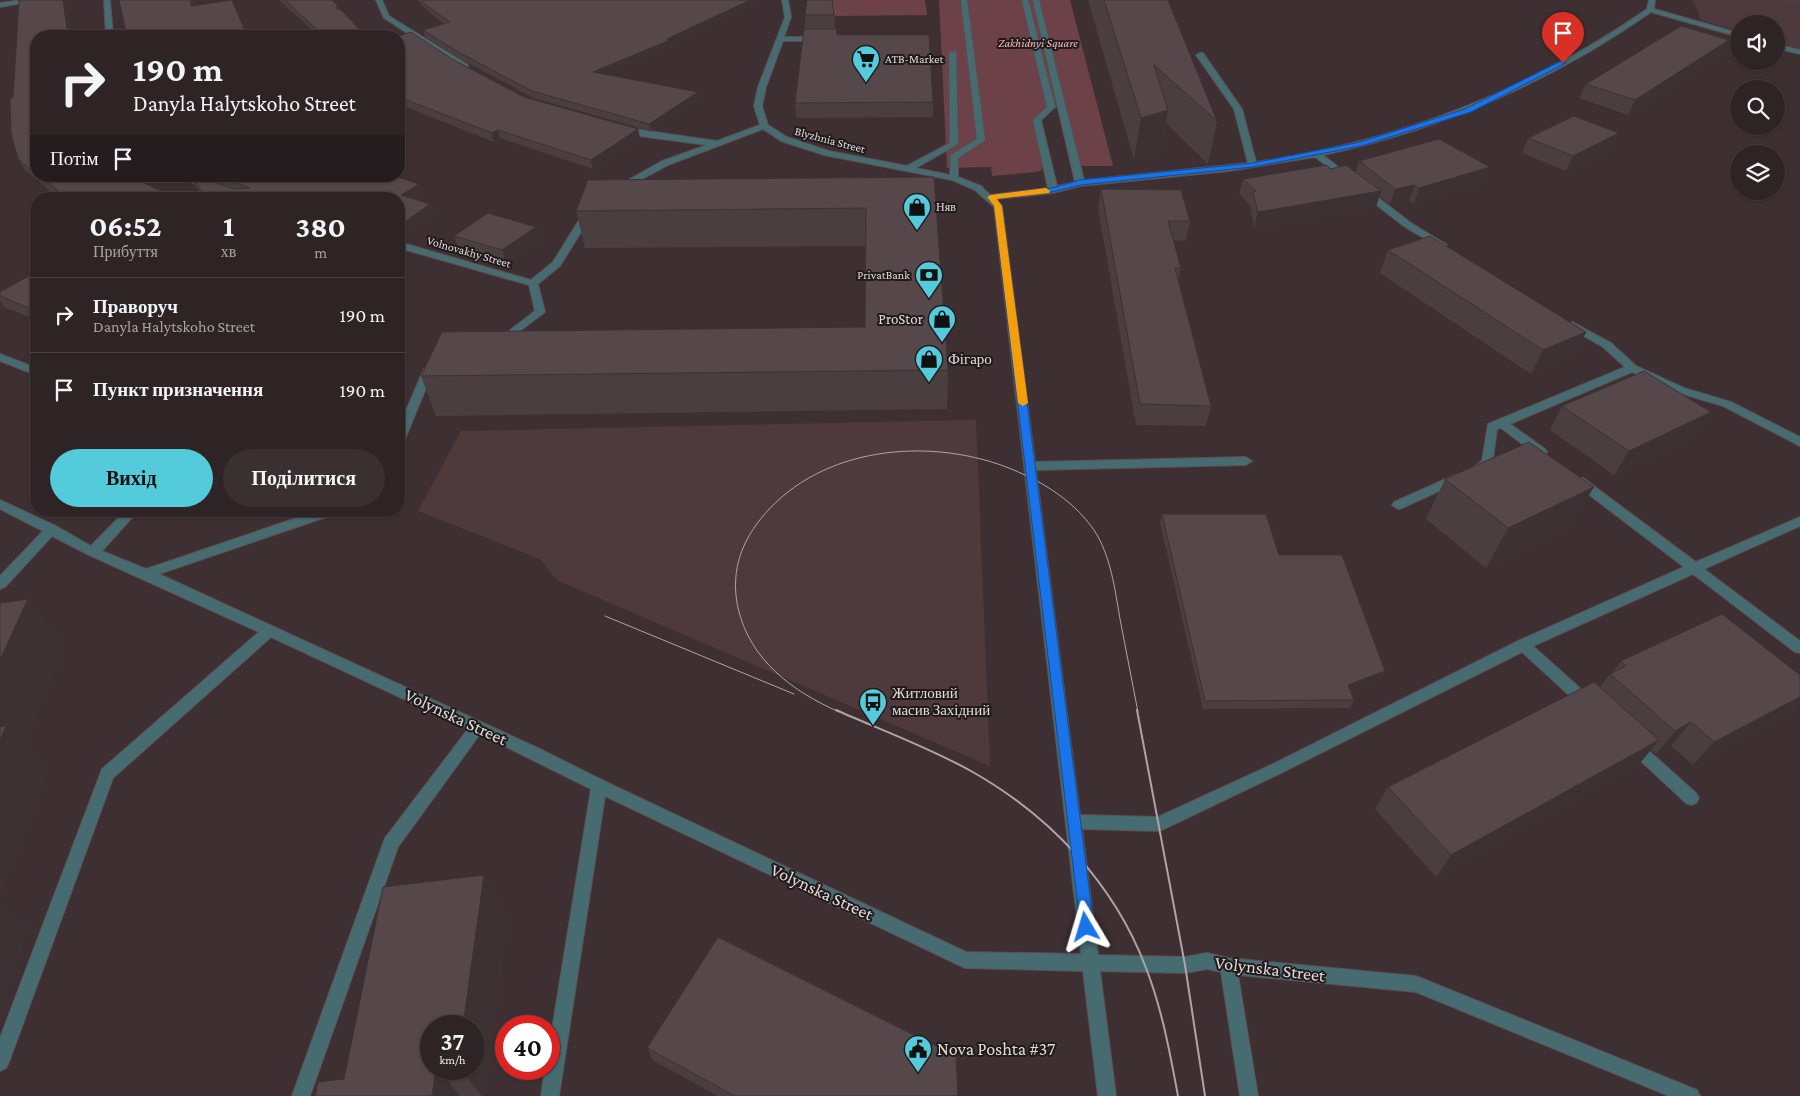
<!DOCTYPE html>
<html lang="uk">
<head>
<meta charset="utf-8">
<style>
  :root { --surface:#2e2426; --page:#3a3032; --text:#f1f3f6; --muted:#a7a4a7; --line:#494143; --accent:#53cbdb }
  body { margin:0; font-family:"Crimson Pro",serif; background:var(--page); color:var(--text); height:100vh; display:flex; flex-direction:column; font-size:19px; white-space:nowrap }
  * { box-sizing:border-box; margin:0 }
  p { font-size:16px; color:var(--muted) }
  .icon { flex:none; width:28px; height:28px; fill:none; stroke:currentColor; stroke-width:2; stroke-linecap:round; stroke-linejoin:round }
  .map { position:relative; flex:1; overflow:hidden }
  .side { position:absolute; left:30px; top:192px; width:375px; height:325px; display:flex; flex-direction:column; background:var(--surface); border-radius:20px; box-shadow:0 1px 4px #0004,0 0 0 1px var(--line) }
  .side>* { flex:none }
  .hud { position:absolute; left:30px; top:30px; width:375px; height:152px; border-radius:20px; box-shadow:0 1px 4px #0004,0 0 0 1px var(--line); background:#2e2426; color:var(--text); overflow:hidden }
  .tools { position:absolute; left:1730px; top:15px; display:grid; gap:10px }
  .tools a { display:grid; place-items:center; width:55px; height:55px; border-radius:50%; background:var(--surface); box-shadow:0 1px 4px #0004,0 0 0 1px var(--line); font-size:25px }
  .speed { position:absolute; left:420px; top:1015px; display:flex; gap:10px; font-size:25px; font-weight:700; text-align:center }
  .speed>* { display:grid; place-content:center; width:65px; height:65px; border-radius:50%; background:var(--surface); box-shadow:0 1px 4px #0004,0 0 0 1px var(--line); line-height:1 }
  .speed small { font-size:12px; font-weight:400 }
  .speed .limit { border:8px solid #d22; background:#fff; color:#111 }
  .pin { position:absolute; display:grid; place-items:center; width:42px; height:42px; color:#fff; margin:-51px -21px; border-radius:50% 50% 50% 0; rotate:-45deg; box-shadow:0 0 5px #0007 }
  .pin .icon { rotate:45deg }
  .me { position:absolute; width:55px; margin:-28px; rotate:353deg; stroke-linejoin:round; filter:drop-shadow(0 0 4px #0008) }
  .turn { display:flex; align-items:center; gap:18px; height:105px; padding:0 20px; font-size:22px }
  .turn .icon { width:65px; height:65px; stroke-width:2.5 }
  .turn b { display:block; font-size:35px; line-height:42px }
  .then { display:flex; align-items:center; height:48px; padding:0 20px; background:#0003; gap:10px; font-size:19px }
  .eta { display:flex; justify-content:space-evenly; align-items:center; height:85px; text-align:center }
  .eta b { font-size:30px; font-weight:700; line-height:35px }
  .primary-button { display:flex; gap:10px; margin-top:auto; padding:10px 20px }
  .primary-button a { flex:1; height:58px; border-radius:30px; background:var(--accent); color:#111; font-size:20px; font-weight:700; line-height:58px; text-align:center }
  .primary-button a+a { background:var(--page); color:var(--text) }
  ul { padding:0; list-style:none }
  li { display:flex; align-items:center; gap:15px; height:75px; padding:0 20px; border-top:1px solid var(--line) }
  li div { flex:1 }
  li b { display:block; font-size:19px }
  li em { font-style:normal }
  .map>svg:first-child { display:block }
  .built { fill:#4e3a3d }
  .green { fill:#6d4148 }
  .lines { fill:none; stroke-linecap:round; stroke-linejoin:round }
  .minor-casing { stroke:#5c4e50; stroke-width:2 }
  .minor { fill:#466c72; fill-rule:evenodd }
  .tram-far1 { stroke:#aea4a5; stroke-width:1 }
  .tram { stroke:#aea4a5; stroke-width:2 }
  .wall { fill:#4a3e40; fill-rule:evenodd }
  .shaded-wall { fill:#3c3234 }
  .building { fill:#56484a; stroke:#3c3234 }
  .route { fill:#1a73e8; stroke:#114b97 }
  .slow { fill:#f59e0b }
  .labels { text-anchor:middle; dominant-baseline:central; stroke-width:4; stroke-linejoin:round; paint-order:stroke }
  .far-park-label { font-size:12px; font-style:italic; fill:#fbb9c2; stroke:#201a1b }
  .far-poi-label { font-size:12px; fill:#e2d9da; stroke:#201a1b; text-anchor:start }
  .far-street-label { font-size:12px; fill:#e2d9da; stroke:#201a1b }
  .poi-label { font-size:15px; fill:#e2d9da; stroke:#201a1b; text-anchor:start }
  .near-street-label { font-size:18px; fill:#e2d9da; stroke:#201a1b }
  .near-poi-label { font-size:18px; fill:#e2d9da; stroke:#201a1b; text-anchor:start }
</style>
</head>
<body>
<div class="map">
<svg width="1800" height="1096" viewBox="0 0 1800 1096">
  <rect width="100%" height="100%" fill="#3e3032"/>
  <!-- built -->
  <g class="built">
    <path d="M1693 0H1800V49L1776 42V24H1739V31L1701 20Z"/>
    <path d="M976 420 990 766 557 580 540 559 418 511 461 431Z"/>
  </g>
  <!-- green -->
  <g class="green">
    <path d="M833 0H925L927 15 833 16Z"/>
    <path d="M939 0H1070L1113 166H1075L1062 108 1051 107 1037 120 1047 167H1041L1042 170 1036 172 992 176 991 167 947 168Z"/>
  </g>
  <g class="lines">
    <!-- minor casing -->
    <g class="minor-casing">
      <g id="minor">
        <path d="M22 0H40L0 7V3Z"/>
        <path d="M104 0H110L113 36H106Z"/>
        <path d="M376 0H382L389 16 468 65V69H462L384 18Z"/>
        <path d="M782 0H788L791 17 784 37H818L822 39 818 41H783L766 87 762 106 768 125 787 137 829 151 907 166 950 143 949 53 956 51 958 144 916 168 950 175 951 155 977 139 961 0H967L985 140 958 158V177L981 186 990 195 1048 188 1033 120 1047 107 1022 0H1028L1055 107 1041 120 1057 186 1075 182 1033 0H1039L1084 180 1248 163 1234 109 1196 55 1200 53H1203L1242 109 1256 162C1396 142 1531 90 1647 9L1649 0H1655L1654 9 1739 33V37L1651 12C1553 81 1440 130 1323 155L1351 177V181L1348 182 1315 157 1229 171 1080 186 1053 193 996 199 1002 206 1035 462 1246 457 1252 461 1246 465 1036 470 1080 815 1158 817 1271 765 1518 641 1684 567 1575 484 1573 481 1575 478H1583L1696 562 1800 517V526L1704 569 1800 641V653L1795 652 1693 574 1533 646 1591 698 1593 702 1591 706 1586 708 1581 706 1522 652 1281 773 1164 829 1159 831 1082 829 1098 955 1185 957 1207 953 1228 958 1416 976 1697 1090 1700 1096H1669L1416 992 1238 975 1258 1096H1240L1221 972 1207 969 1185 973 1100 971 1116 1096H1098L1083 971 965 968 605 796 559 1096H541L545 1069H549V1048L591 789 480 734 398 847 310 1096H292L385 838 468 729 271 637 113 778 9 1062 6 1068 0 1071V1038L102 769 259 632 89 555 52 536 5 587 0 589V576L43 531 0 509V500L56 526 91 546 125 511H138L102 551 146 569 317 511H337L335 514 159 574 540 749 604 781 966 952 1081 954 994 207 975 190 952 180 824 155 781 141 763 129 668 165 621 190 614 188 662 161 707 145 639 136 620 131V127L717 141 760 125 754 106 758 87 785 17Z"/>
        <path d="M1776 44 1800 50V54L1776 48Z"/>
        <path d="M176 176H189L212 186 205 188Z"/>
        <path d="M1361 189H1367L1411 223 1447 245 1442 248 1439 247 1405 227 1361 193Z"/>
        <path d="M589 210 593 213 560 266 538 284 545 312 504 343 500 342V338L535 311 529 285 399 248V242L531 280 553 262 581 217Z"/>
        <path d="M1572 322 1611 343 1636 366 1684 388 1731 402 1800 437V446L1723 406 1676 392 1632 372 1510 424 1545 449 1547 452 1545 455H1537L1501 428 1497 429 1492 466 1478 472 1474 471 1472 468 1482 461 1488 424 1625 367 1603 347 1568 327 1567 325Z"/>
        <path d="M0 354 36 368V375L0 361Z"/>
        <path d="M432 365 437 368 433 371 405 439 399 443V427L424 369Z"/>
        <path d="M1457 474 1461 475 1463 478 1461 481 1402 508 1398 509 1392 505 1394 502Z"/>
        <path d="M1634 740 1639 742 1696 793 1699 798 1696 803 1691 805 1686 803 1629 750 1627 746 1629 742Z"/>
      </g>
    </g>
    <!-- minor -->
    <use href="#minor" class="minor"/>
    <!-- tram-far1 -->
    <g class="tram-far1">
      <path d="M605 616 794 694"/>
      <path d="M839 712C792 691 750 660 738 608 731 575 739 547 759 521 814 450 917 437 998 464 1035 477 1071 497 1094 530 1111 556 1115 590 1120 619 1126 650 1132 681 1138 712"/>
    </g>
    <!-- tram -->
    <g class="tram">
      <path d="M836 710C881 730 928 747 971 771 1049 815 1114 883 1146 968 1162 1009 1170 1053 1178 1096"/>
      <path d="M1137 710 1185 965 1205 1096"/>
    </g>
  </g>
  <!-- wall -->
  <g class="wall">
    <path d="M19 0H65L68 7 72 36H36V176H91V179L97 176H129L178 199H60L25 170 18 159 11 133 10 98H13Z"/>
    <path d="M279 0H332L338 9 366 36H319Z"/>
    <path d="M417 0H758L759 3 671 45V47L606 74 698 92 699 99 650 131 534 98 462 60 425 37 423 30 444 24 429 12Z"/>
    <path d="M1088 0H1168L1217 121 1208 164 1166 123 1161 152 1134 160Z"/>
    <path d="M1756 0H1800V5Z"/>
    <path d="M805 15H834L835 29 837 35 933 102V117L796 118 795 103 805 29Z"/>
    <path d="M399 36 452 59 524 97 638 129 640 138 593 169 500 138 494 142 399 104Z"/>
    <path d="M1722 54 1628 115 1579 98 1586 84Z"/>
    <path d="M1619 133 1612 148 1566 171 1522 153 1528 138Z"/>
    <path d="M1359 161 1484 182 1414 204 1409 201 1390 204 1379 196 1376 207 1254 228 1250 207V205L1239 194 1243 179 1331 169 1355 172Z"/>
    <path d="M190 176H394L423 195 416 200 430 204 434 216 399 199H204L194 184Z"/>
    <path d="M934 177 948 370 947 409 436 416 421 376 865 327 866 246 585 248 576 211Z"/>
    <path d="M1101 189 1190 221 1186 241 1173 240 1181 268 1178 280 1211 406 1206 426 1136 425 1098 208Z"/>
    <path d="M536 227 540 241 506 264 459 250 454 236Z"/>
    <path d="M1388 250 1586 332 1574 355 1531 374 1380 273Z"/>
    <path d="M36 272V320L4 307 0 301V292Z"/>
    <path d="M1562 406 1695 436 1614 475 1550 430Z"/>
    <path d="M1445 479 1570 527 1486 568 1426 519Z"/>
    <path d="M1162 514 1279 555 1385 671 1381 679 1351 691 1354 700 1350 708 1203 709 1160 523Z"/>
    <path d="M1621 661 1794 711 1693 765 1671 746 1656 754 1651 750 1640 763 1436 877 1375 809 1388 787 1600 687 1610 674 1613 672Z"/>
    <path d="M484 875 507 917 485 1096H315L344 1079ZM474 1026V1069H431Z"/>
    <path d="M647 1048 958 1096H717L653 1060Z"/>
  </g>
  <!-- shaded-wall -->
  <g class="shaded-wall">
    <path d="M58 0H65L68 7 72 36H68Z"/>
    <path d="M191 0H195V16L191 6Z"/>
    <path d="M750 0H758L759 3 671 45V47L595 79 593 72 667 39Z"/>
    <path d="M1729 40 1722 54 1628 115 1635 100Z"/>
    <path d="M698 92 699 99 650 131 649 124Z"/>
    <path d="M1168 110 1161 152 1134 160 1141 118Z"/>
    <path d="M638 129 640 138 593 169 591 160Z"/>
    <path d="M498 130 500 138 494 142 492 133Z"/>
    <path d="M1619 133 1612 148 1566 171 1573 156Z"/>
    <path d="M1490 167 1484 182 1414 204 1419 188Z"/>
    <path d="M87 176H91L94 192 87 180Z"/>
    <path d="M419 184 423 195 405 206 401 195Z"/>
    <path d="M1415 185 1409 201 1390 204 1395 189Z"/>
    <path d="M1381 191 1376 207 1254 228 1258 212Z"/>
    <path d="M430 204 434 216 399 240V226Z"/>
    <path d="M536 227 540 241 506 264 502 250Z"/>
    <path d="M1586 332 1574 355 1531 374 1543 350Z"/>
    <path d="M1711 412 1695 436 1614 475 1629 451Z"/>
    <path d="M1594 487 1570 527 1486 568 1508 528Z"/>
    <path d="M28 599 67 646 26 746 50 771 0 900V660Z"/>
    <path d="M1385 671 1381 679 1345 693 1348 685Z"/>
    <path d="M1800 697V705L1794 711 1693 765 1714 742Z"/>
    <path d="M1691 722 1671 746 1656 754 1675 731Z"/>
    <path d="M1659 740 1640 763 1436 877 1451 855Z"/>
    <path d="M484 875 507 917 485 1096H482L461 1069H474V1026H463Z"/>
    <path d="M0 903 30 927 0 1010Z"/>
    <path d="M436 1069H438L460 1096H432Z"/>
  </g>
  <!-- building -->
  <g class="building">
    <path d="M19 0H63L68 36H36V174L18 159 11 133 10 98H13Z"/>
    <path d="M119 0H191V6L232 0 247 36H127Z"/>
    <path d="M285 0H332L337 5V9H340L366 36H324Z"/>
    <path d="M421 0H750L667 39 670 40 593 72 698 92 649 124 532 91 460 53 423 30 450 22 427 6Z"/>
    <path d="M807 0H832L834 15H805Z"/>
    <path d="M1104 0H1168L1217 121 1154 65 1168 110 1141 118Z"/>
    <path d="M1681 26 1729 40 1635 100 1586 84Z"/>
    <path d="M804 29H836L837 35H929L933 102 795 103Z"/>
    <path d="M411 32 452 59 524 97 638 129 591 160 498 130 492 133 399 97V93L404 91 399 88V36Z"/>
    <path d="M1574 116 1619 133 1573 156 1528 138Z"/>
    <path d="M1439 139 1490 167 1419 188 1415 185 1395 189 1359 161Z"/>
    <path d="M1326 165 1331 169 1346 165 1381 191 1258 212 1253 192 1256 191 1243 179Z"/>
    <path d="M40 176H87V180L97 176H129L178 199H68Z"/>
    <path d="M191 176H197L234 189 250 188 218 176H394L419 184 401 195 430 204 399 226V199H207Z"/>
    <path d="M934 177 948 370 421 376 442 332 865 327 866 208 576 211 588 180Z"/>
    <path d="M1101 189 1181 190 1190 221H1168L1181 268H1175L1211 406 1140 404Z"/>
    <path d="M488 213 536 227 502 250 454 236Z"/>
    <path d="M1430 236 1586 332 1543 350 1388 250Z"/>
    <path d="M36 272V311L0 296V292Z"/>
    <path d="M1644 371 1711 412 1629 451 1562 406Z"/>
    <path d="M1529 442 1594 487 1508 528 1445 479Z"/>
    <path d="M1162 514H1266L1279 555H1342L1385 671 1348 685 1354 700 1205 701Z"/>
    <path d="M28 599 0 660V603Z"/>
    <path d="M1722 614 1800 675V697L1714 742 1691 722 1675 731 1610 674 1626 666 1621 661Z"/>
    <path d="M1594 682 1659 740 1451 855 1388 787Z"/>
    <path d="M6 726 0 741V727Z"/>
    <path d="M484 875 463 1026H431V1069H436L432 1096H315L318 1082 344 1079 383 887Z"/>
    <path d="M718 937 956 1056 958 1096H735L647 1048Z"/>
  </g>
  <!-- route -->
  <path class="route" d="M1561 61 1566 63 1471 112 1361 146 1253 167 1081 185 1052 192 997 199 1002 206 1094 927 1092 932 1086 934 1081 932 994 206 987 197 990 195 1052 188 1080 180 1253 163 1360 142 1465 109Z"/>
  <!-- slow -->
  <path class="slow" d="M1046 188 1050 191 1049 193 997 199 1002 206 1028 403 1023 406 1018 403 994 206 987 197 990 195Z"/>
  <!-- icons -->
  <defs>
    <g id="supermarket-pin" transform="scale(1.4375)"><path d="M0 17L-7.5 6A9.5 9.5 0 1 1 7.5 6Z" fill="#53cbdb" stroke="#201a1b"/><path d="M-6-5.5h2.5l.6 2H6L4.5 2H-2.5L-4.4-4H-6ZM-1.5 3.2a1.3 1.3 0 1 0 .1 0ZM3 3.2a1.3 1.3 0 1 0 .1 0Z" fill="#111"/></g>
    <g id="shop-pin" transform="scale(1.4375)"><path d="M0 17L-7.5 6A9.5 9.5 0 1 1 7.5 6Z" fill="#53cbdb" stroke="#201a1b"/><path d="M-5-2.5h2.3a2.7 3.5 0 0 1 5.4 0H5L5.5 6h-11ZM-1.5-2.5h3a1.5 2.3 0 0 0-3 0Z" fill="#111"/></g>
    <g id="bank-pin" transform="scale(1.4375)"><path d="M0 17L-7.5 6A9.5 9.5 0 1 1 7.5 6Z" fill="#53cbdb" stroke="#201a1b"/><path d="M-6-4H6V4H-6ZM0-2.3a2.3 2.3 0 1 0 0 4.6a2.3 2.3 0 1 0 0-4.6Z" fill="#111"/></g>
    <g id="bus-pin" transform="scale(1.4375)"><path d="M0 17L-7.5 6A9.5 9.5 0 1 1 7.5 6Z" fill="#53cbdb" stroke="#201a1b"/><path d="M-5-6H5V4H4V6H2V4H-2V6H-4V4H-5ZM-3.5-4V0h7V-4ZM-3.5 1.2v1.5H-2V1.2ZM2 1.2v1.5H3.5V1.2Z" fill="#111"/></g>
    <g id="civic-pin" transform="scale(1.4375)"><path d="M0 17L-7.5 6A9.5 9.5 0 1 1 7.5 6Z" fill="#53cbdb" stroke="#201a1b"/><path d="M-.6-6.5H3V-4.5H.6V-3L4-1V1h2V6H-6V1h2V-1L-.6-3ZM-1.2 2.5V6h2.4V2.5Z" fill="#111"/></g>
  </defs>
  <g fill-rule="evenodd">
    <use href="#supermarket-pin" x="866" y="59"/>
    <use href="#shop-pin" x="917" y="207"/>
    <use href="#bank-pin" x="929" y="275"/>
    <use href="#shop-pin" x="942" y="319"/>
    <use href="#shop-pin" x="929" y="359"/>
    <use href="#bus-pin" x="873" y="702"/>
    <use href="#civic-pin" x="918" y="1049"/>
  </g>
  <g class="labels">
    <!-- far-park labels -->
    <g class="far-park-label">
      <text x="1038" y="43">Zakhidnyi Square</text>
    </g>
    <!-- far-poi labels -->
    <g class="far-poi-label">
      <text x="885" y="59">ATB-Market</text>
      <text x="936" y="207">Няв</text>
      <text x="910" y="275" text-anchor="end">PrivatBank</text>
    </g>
    <!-- far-street labels -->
    <g class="far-street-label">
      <text transform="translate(830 140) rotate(15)">Blyzhnia Street</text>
      <text transform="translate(469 252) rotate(16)">Volnovakhy Street</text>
    </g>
    <!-- poi labels -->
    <g class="poi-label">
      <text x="923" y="319" text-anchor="end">ProStor</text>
      <text x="948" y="359">Фігаро</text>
      <text x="892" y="693">Житловий<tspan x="892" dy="17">масив Західний</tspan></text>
    </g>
    <!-- near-street labels -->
    <g class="near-street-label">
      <text transform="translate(456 717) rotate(25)">Volynska Street</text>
      <text transform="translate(822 892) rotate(25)">Volynska Street</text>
      <text transform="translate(1270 969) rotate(7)">Volynska Street</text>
    </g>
    <!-- near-poi labels -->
    <g class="near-poi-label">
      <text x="937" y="1049">Nova Poshta #37</text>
    </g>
  </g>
</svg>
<div class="tools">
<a><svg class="icon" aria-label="sound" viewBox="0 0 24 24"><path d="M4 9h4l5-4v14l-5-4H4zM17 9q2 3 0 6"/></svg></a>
<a><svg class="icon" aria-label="search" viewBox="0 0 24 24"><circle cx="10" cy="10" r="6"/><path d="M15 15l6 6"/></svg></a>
<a><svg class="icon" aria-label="layers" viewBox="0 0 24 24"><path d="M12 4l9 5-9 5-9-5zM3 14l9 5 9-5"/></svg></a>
</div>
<div class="speed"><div>37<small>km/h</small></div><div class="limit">40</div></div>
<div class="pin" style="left:1563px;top:63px;background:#d93025"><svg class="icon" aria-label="arrive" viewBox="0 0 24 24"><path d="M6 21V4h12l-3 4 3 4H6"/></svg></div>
<svg class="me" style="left:1086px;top:927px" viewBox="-20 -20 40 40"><path d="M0-17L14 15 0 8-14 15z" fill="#1a73e8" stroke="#fff" stroke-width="4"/></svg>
<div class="hud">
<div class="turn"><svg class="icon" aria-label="right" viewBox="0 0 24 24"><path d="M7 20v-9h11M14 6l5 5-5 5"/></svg><div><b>190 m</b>Danyla Halytskoho Street</div></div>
<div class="then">Потім<svg class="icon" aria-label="arrive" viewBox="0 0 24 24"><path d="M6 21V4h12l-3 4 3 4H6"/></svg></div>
</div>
<section class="side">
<div class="eta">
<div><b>06:52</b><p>Прибуття</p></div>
<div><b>1</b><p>хв</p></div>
<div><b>380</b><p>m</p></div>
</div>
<ul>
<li><svg class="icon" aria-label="right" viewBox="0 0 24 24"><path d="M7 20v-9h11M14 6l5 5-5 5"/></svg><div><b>Праворуч</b><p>Danyla Halytskoho Street</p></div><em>190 m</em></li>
<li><svg class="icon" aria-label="arrive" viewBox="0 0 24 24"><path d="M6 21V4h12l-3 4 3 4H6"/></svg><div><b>Пункт призначення</b></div><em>190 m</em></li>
</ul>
<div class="primary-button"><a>Вихід</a><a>Поділитися</a></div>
</section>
</div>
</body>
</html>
